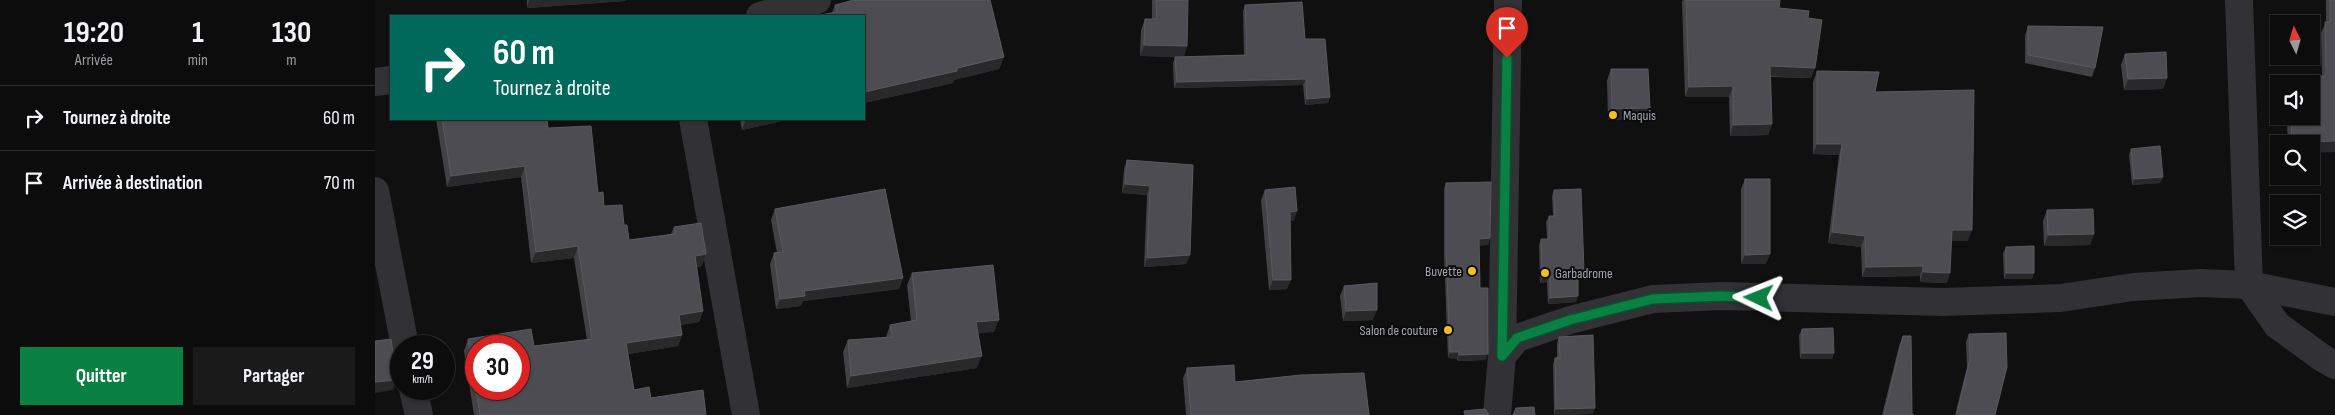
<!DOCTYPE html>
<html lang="fr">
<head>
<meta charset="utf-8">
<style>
  :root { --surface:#0c0c0d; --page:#1a1a1b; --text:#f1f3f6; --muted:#9a9b9d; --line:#2c2c2e; --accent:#0b8043 }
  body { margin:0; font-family:"Sofia Sans Condensed",sans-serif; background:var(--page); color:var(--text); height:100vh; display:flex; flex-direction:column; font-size:19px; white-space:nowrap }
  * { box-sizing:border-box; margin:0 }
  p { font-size:16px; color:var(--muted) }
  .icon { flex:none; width:28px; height:28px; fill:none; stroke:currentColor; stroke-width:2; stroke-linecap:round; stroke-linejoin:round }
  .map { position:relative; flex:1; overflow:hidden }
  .sheet { display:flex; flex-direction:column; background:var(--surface); width:375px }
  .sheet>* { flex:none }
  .guide { position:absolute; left:15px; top:15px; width:475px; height:105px; border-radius:0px; box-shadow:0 1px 4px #0004,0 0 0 1px var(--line); background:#00695c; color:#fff; overflow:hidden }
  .needle { width:32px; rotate:355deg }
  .buttons { position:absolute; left:1895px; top:15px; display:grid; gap:10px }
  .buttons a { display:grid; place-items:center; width:50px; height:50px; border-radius:0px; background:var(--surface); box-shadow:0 1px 4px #0004,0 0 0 1px var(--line); font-size:25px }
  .speed { position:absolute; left:15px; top:335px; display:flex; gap:10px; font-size:25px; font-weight:700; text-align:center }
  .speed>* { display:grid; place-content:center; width:65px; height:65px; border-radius:50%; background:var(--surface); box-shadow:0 1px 4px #0004,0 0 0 1px var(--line); line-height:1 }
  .speed small { font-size:12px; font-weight:400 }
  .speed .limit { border:8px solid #d22; background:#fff; color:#111 }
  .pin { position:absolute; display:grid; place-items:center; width:42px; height:42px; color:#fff; margin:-51px -21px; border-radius:50% 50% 50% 0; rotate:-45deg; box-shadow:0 0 5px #0007 }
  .pin .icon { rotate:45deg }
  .me { position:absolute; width:55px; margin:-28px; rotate:272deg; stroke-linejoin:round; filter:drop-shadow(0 0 4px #0008) }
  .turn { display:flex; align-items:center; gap:18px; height:105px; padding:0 20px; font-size:22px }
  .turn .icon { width:65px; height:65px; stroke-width:2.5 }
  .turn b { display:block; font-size:35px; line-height:42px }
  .eta { display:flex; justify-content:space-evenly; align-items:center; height:85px; text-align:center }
  .eta b { font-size:30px; font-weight:700; line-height:35px }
  .primary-button { display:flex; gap:10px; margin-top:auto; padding:10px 20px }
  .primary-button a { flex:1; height:58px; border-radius:0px; background:var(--accent); color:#fff; font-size:20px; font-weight:700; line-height:58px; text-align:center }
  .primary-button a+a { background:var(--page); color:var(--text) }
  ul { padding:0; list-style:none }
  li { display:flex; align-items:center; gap:15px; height:65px; padding:0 20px; border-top:1px solid var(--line) }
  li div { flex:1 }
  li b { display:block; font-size:19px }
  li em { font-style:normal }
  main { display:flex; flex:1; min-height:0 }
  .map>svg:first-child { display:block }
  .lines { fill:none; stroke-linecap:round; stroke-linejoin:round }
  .street { stroke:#313136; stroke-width:28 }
  .wall { fill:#414146 }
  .shaded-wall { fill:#29292c }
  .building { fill:#4c4c52; stroke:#595a61; fill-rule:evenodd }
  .route-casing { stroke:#07532c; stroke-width:12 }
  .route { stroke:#0b8043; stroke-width:9 }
  .poi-dot { fill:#f4bf25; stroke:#0b0b0c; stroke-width:2 }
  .labels { text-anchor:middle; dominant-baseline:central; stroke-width:4; stroke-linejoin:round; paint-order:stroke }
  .poi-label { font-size:14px; fill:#a1a5b2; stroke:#0b0b0c; text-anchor:start }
</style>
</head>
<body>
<main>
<section class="sheet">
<div class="eta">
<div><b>19:20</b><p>Arrivée</p></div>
<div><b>1</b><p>min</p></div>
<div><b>130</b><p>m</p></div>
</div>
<ul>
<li><svg class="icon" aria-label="right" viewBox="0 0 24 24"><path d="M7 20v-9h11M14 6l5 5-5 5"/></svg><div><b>Tournez à droite</b></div><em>60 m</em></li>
<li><svg class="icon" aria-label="arrive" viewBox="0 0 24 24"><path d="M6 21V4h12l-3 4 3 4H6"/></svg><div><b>Arrivée à destination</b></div><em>70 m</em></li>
</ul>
<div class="primary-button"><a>Quitter</a><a>Partager</a></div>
</section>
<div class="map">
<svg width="1960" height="415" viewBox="0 0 1960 415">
  <rect width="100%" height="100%" fill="#101011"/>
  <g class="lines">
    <!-- street -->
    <g class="street">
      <path d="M1864 0 1874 285 1902 325 1946 357 1960 365"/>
      <path d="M385 16 442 0"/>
      <path d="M0 82 16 80"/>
      <path d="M318 119 371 415"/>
      <path d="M0 191 30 346"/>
      <path d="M1127 356 1142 338 1195 320 1278 299 1347 296 1567 302 1686 298 1758 287 1826 283 1874 285 1960 302"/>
      <path d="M38 389 44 415"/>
      <path d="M1122 415 1127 356 1133 0"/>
    </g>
  </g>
  <!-- wall -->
  <g class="wall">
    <path d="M152 0H251L250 1 152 8Z"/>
    <path d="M777 0H813L809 57 869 55 868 11 870 5 930 39 955 97 953 103 930 105 928 85 799 88 798 63 800 57H807L765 56 766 30 770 19H777Z"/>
    <path d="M1308 0H1405L1404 8 1433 18 1440 68 1436 78 1396 77 1397 124 1393 135 1355 136 1354 97H1310L1307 2Z"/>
    <path d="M1951 0H1960V152L1936 144H1913L1912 124 1915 116H1936V84H1924L1927 77 1947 76 1946 33 1951 22Z"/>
    <path d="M460 5 629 57 624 69 579 80 578 83 489 103V16L457 13Z"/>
    <path d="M1653 26 1720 68 1717 77 1650 63V35Z"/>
    <path d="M1750 54 1792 78 1788 89 1749 90 1746 65Z"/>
    <path d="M1236 69 1271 119 1233 120 1232 80Z"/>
    <path d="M1442 71 1500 92 1593 241H1576L1572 283 1545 282V276L1487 277 1486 247 1453 243 1464 155 1438 154V82Z"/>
    <path d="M61 119H172L173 128 223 193 229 206 249 225 254 240 296 234 299 227 327 266 322 267 328 311 324 322 305 325 307 335 303 346 253 354 259 390 276 398 331 415H99L89 351 93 339 159 346 212 340 199 258 156 263 146 177 72 187Z"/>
    <path d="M365 119H416L367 130Z"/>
    <path d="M1756 149 1788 177 1785 183 1757 185 1754 155Z"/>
    <path d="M752 160 818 165 815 255 811 264 769 267 772 195 747 193 749 169Z"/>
    <path d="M1370 179 1391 264H1366V189Z"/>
    <path d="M1071 183 1115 238 1113 245H1104L1105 288 1111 360 1082 361V359L1073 358 1069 254V189Z"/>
    <path d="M890 190 919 221H915L912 289 894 290 886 200Z"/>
    <path d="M1179 190 1209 270 1207 276H1203L1201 302 1173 304 1172 282 1165 283 1164 245 1166 239H1172L1171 222 1174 216H1178L1177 196Z"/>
    <path d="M400 209 528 278 524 289 428 301 426 306 401 309 395 264 399 253H402L396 220Z"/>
    <path d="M1672 210 1719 234 1715 245 1669 246 1668 221Z"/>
    <path d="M1631 247 1657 279H1629L1628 253Z"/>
    <path d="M537 273 619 332 603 333 602 368 472 388 468 352 473 340 511 337 515 325 536 321 532 285Z"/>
    <path d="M969 286 998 320 968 321 965 296Z"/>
    <path d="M1427 329 1459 353 1457 359H1425L1424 335Z"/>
    <path d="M1594 334 1620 415H1580L1592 367 1591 342Z"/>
    <path d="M1528 336 1537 414 1539 415H1507L1524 346Z"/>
    <path d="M1184 337 1218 414 1179 415 1178 364 1180 358H1182V343Z"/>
    <path d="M812 368 860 382 994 415H811L808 378Z"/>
  </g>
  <!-- shaded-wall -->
  <g class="shaded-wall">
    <path d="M154 0H251L250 1 152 8Z"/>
    <path d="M769 45 812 46 809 57 765 56Z"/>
    <path d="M629 57 624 69 579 80 578 83 489 103V92Z"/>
    <path d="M1395 66 1440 68 1436 78 1391 76Z"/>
    <path d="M1792 78 1788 89 1749 90 1753 79Z"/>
    <path d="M931 79 928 85 799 88 802 82Z"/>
    <path d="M1358 86 1354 97H1310L1314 87Z"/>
    <path d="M955 97 953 103 930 105 932 99Z"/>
    <path d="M1275 108 1271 119 1233 120 1237 109Z"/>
    <path d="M371 119H416L367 130Z"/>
    <path d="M1397 124 1393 135 1355 136 1358 125Z"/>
    <path d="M1960 141V152L1936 153V144H1916L1917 142Z"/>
    <path d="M1442 144H1467L1464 155 1438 154Z"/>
    <path d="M150 166 146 177 72 187 76 176Z"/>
    <path d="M1788 177 1785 183 1757 185 1759 179Z"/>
    <path d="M750 184 775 186 772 195 747 193Z"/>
    <path d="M922 211 919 221H912L915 212Z"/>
    <path d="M1577 230H1597L1593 241H1573Z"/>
    <path d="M1457 232 1490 236 1486 247 1453 243Z"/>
    <path d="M1719 234 1715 245 1669 246 1673 235Z"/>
    <path d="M1115 238 1113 245 1102 246 1104 239Z"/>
    <path d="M203 246 199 258 156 263 161 252Z"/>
    <path d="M331 254 327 266 316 267 320 256Z"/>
    <path d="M1395 254 1391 264H1366L1370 255Z"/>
    <path d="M815 255 811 264 769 267 772 258Z"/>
    <path d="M1548 266 1545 276 1487 277 1491 267Z"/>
    <path d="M1203 270H1209L1207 276H1201Z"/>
    <path d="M1548 272 1575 273 1572 283 1545 282Z"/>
    <path d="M1631 273H1659L1657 279H1629Z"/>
    <path d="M1175 276 1172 282 1165 283 1167 277Z"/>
    <path d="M528 278 524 289 428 301 426 306 401 309 405 299 429 291Z"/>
    <path d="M898 280H916L912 289 894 290Z"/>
    <path d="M1203 296 1201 302 1173 304 1175 298Z"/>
    <path d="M1002 310 998 320 968 321 971 311Z"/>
    <path d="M328 311 324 322 300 326 304 315Z"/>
    <path d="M624 320 619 332 596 334 601 322Z"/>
    <path d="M307 335 303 346 247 355 251 343Z"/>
    <path d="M1075 352H1084L1082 359 1073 358Z"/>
    <path d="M1427 353H1459L1457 359H1425Z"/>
    <path d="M1113 354 1111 360 1082 361 1084 355Z"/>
    <path d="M607 356 602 368 472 388 476 376Z"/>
    <path d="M22 380 18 390 0 393V382Z"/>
    <path d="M1220 408 1218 414 1179 415 1181 409Z"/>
  </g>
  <!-- building -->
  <g class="building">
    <path d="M479 0H615L629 57 582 68V71L489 92V16H440L462 12 460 5Z"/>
    <path d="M781 0H813L812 46 769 45 770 19H782Z"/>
    <path d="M1311 0H1405L1404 8 1434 11 1433 18 1447 20 1440 68 1395 66 1397 124 1358 125V86L1314 87Z"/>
    <path d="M1955 0H1960V141L1917 142 1916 116H1936V84H1927V77L1951 76 1950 22H1955Z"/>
    <path d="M927 2 930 39H950L955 97 932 99 931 79 802 82 800 57 872 55 870 5Z"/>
    <path d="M1653 26 1728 27 1720 68 1653 55Z"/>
    <path d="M1791 52 1792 78 1753 79 1750 54Z"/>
    <path d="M1236 69H1273L1275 108 1237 109Z"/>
    <path d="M1442 71 1504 72 1500 92 1599 90 1597 230H1577L1575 273 1548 272V266L1491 267 1490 236 1457 232 1467 144H1442Z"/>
    <path d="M67 119H172L173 128 216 126 223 193 228 192 229 206 247 205 249 225H252L254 240 300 234 299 227 326 223 331 254 320 256 328 311 304 315 307 335 251 343 259 390 274 387 276 398 328 390 331 415H105L93 339 156 329 159 346 217 339 203 246 161 252 150 166 76 176ZM101 346H144V389H101Z"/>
    <path d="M1785 146 1788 177 1759 179 1756 149Z"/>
    <path d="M752 160 818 165 815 255 772 258 775 186 750 184Z"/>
    <path d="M1370 179H1395V254L1370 255Z"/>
    <path d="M1116 182 1115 238 1104 239 1105 288H1113V354L1084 355V352H1075L1071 248V183Z"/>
    <path d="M920 187 922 211 915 212 916 280H898L890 190Z"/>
    <path d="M510 189 528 278 429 291 430 296 405 299 399 253 408 252 400 209Z"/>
    <path d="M1206 189 1209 270H1203V296L1175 298V276L1167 277 1166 239H1174V216H1180L1179 190Z"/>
    <path d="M1718 209 1719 234 1673 235 1672 210Z"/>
    <path d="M1659 246V273H1631V247Z"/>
    <path d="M618 265 624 320 601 322 607 356 476 376 473 340 517 337 515 325 542 320 537 273Z"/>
    <path d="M1002 283V310L971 311 969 286Z"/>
    <path d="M1458 328 1459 353H1427V329Z"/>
    <path d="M1631 333 1632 367 1620 415H1588L1582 413 1595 359 1594 334Z"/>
    <path d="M1218 335 1220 408 1181 409 1180 358 1185 357 1184 337Z"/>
    <path d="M1528 336H1536L1537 414 1539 415H1509Z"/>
    <path d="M16 339 22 380 0 382V341Z"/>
    <path d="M859 365 860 382 926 375 989 373 994 415H816L812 368Z"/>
    <path d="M1159 407 1160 415H1138L1141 408Z"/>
    <path d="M1110 409 1114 415H1090L1089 411Z"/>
  </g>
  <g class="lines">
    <!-- route casing -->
    <g class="route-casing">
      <path id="route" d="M1132 58 1127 356 1142 338 1195 320 1278 299 1347 296 1384 298"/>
    </g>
    <!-- route -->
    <use href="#route" class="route"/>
  </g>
  <!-- markers -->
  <g class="poi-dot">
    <circle cx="1238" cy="115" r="5"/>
    <circle cx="1097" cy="271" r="5"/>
    <circle cx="1170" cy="273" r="5"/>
    <circle cx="1073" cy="330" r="5"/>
  </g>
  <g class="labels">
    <!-- poi labels -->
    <g class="poi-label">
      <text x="1248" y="115">Maquis</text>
      <text x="1087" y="271" text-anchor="end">Buvette</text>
      <text x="1180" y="273">Garbadrome</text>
      <text x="1063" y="330" text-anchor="end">Salon de couture</text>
    </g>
  </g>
</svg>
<div class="buttons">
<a><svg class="needle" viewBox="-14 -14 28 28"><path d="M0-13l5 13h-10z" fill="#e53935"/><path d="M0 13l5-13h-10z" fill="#9a9b9d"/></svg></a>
<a><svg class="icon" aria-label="sound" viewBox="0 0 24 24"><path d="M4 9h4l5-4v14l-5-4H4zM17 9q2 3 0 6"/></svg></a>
<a><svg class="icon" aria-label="search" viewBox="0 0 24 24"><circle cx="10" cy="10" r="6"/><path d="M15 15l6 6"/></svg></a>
<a><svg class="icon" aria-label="layers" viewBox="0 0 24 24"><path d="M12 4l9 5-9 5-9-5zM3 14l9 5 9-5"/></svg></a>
</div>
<div class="speed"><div>29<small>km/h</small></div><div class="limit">30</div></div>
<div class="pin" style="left:1132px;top:58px;background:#d93025"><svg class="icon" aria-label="arrive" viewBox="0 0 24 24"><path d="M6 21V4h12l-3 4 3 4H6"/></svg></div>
<svg class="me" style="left:1384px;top:298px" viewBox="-20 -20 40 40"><path d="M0-17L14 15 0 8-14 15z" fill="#0b8043" stroke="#fff" stroke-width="4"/></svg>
<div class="guide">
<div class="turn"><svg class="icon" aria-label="right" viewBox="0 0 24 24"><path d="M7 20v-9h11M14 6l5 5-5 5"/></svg><div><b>60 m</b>Tournez à droite</div></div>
</div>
</div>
</main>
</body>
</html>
